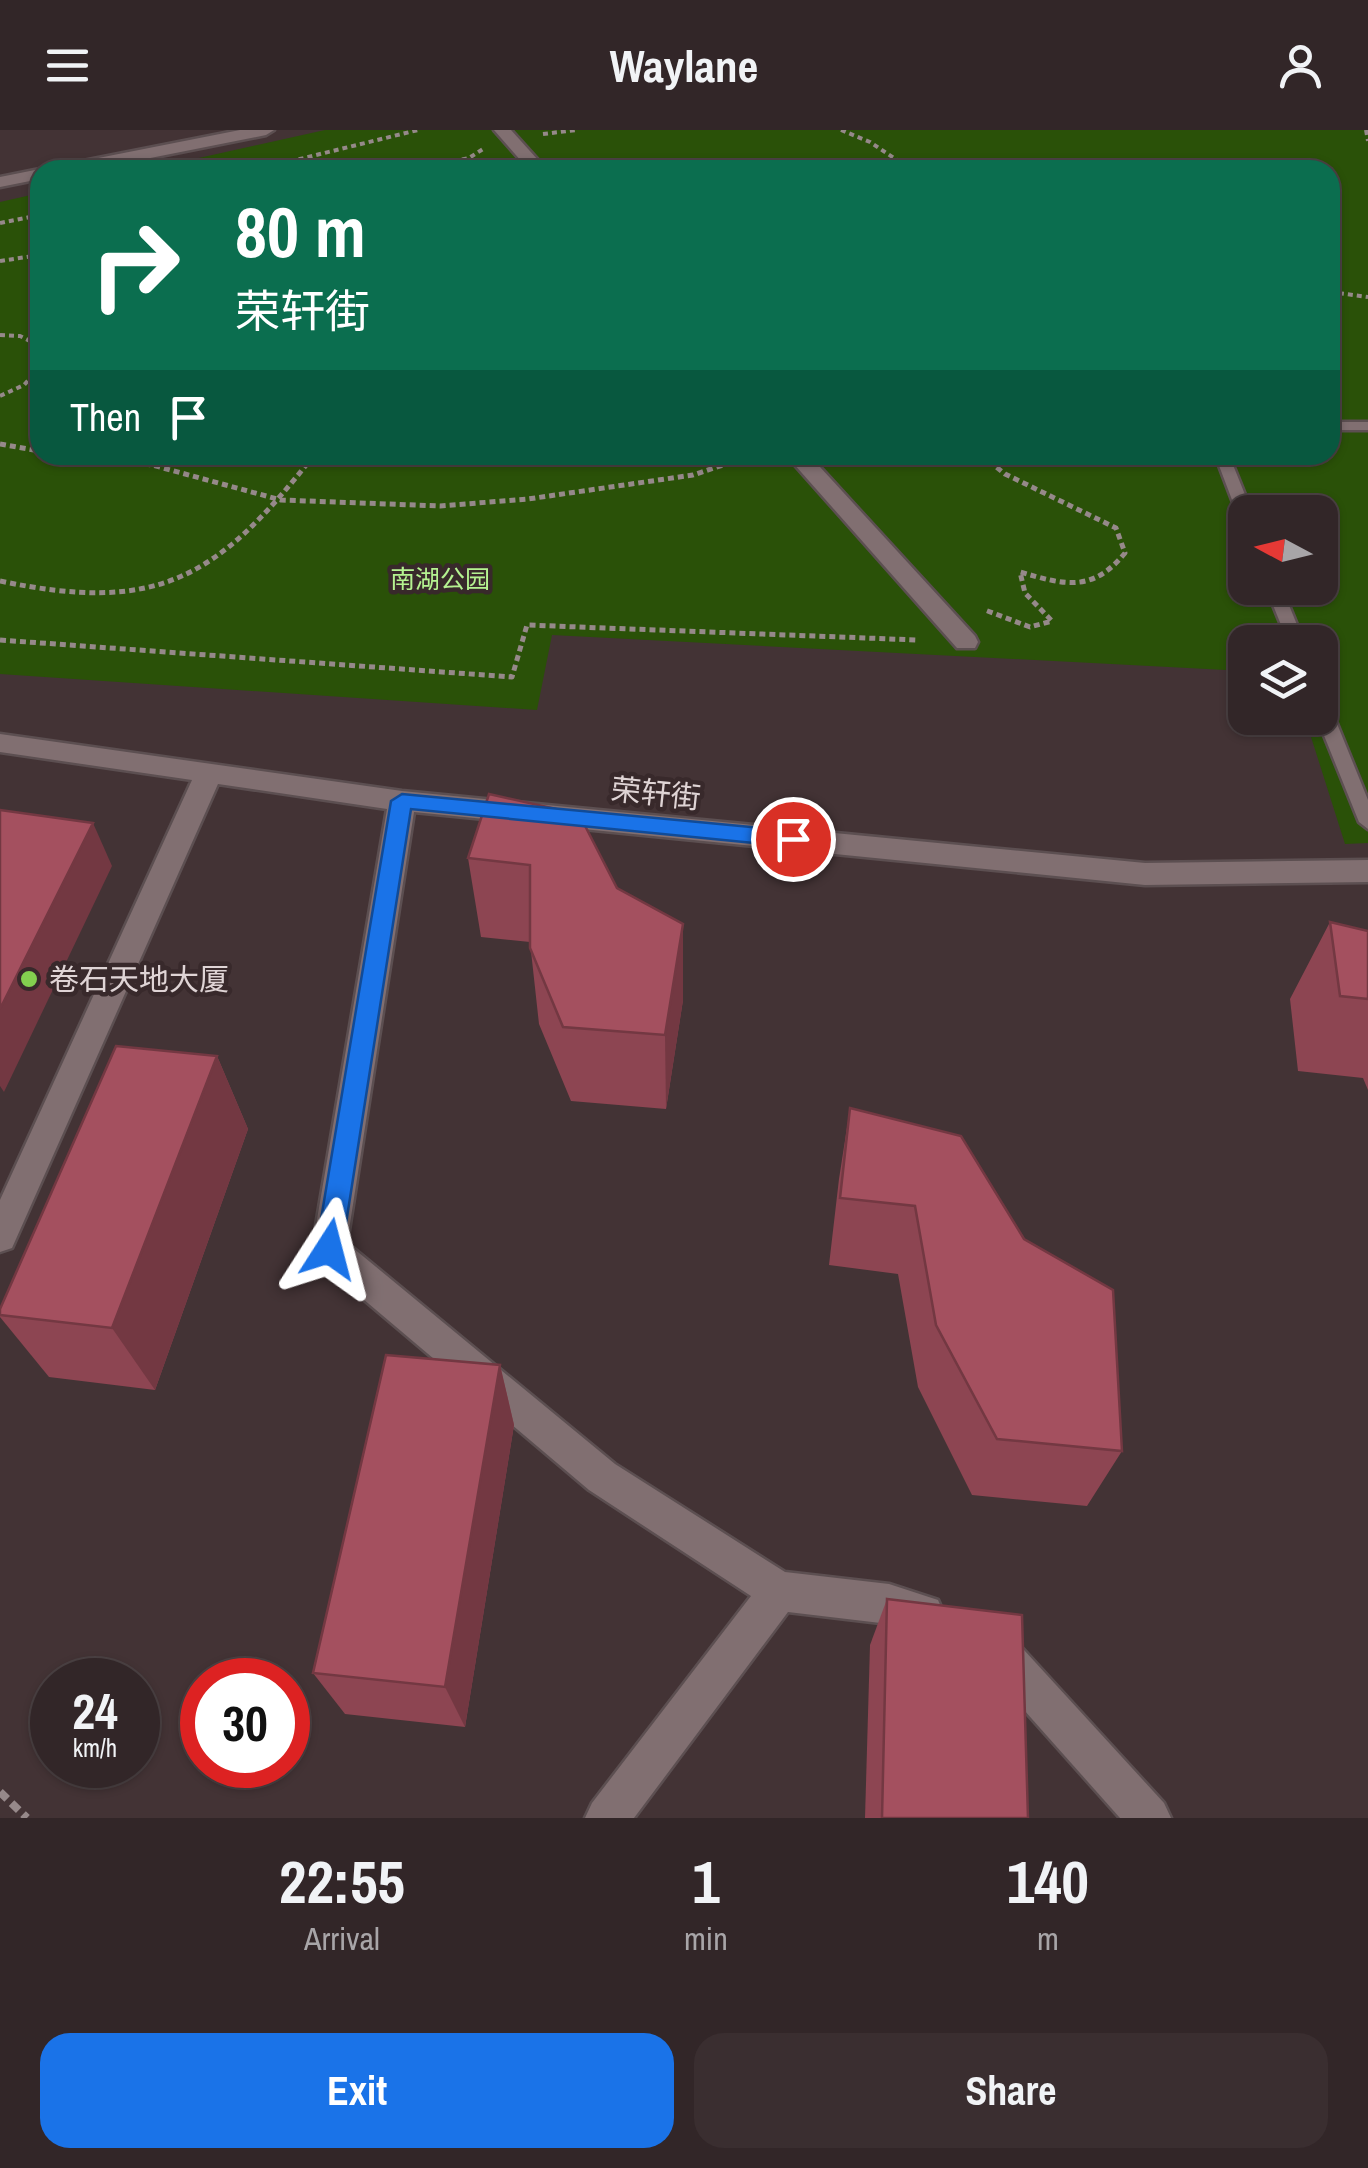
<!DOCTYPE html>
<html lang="en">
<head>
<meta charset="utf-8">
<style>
  :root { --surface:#322628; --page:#3a2e30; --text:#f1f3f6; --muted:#a8a5a8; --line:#4d4345; --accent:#1a73e8 }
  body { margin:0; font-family:"Archivo Narrow","Noto Sans SC",sans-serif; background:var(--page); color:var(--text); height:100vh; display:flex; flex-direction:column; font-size:38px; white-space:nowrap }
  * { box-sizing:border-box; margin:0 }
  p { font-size:32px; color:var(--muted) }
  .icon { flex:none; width:55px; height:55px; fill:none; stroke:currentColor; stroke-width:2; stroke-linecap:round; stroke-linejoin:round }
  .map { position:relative; height:1688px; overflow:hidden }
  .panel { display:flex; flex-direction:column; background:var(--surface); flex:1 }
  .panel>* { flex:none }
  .banner { position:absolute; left:30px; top:30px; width:1310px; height:305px; border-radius:30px; box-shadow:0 2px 8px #0004,0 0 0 2px var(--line); background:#0b6e4f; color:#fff; overflow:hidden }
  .needle { width:65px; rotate:277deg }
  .buttons { position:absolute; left:1228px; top:365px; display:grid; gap:20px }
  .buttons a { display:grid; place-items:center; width:110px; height:110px; border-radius:20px; background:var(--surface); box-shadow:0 2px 8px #0004,0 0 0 2px var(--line); font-size:50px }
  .speed { position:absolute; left:30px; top:1528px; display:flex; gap:20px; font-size:50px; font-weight:700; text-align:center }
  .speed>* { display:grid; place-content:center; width:130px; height:130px; border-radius:50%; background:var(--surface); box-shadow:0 2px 8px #0004,0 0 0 2px var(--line); line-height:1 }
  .speed small { font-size:25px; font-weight:400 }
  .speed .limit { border:15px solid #d22; background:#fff; color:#111 }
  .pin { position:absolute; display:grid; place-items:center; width:85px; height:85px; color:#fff; margin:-42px; border:5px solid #fff; border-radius:50%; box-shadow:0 2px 10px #0007 }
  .me { position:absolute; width:110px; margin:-55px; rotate:9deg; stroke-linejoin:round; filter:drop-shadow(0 0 8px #0008) }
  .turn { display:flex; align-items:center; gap:35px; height:210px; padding:0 40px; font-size:45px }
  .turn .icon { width:130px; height:130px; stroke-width:2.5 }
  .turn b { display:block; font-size:70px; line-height:85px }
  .then { display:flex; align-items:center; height:95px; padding:0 40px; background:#0003; gap:20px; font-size:38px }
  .eta { display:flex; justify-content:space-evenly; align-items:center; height:170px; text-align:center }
  .eta b { font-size:60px; font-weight:700; line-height:70px }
  .primary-button { display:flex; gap:20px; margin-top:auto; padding:20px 40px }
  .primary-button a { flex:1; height:115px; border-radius:30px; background:var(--accent); color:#fff; font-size:40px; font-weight:700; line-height:115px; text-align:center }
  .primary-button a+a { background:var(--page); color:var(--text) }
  header { display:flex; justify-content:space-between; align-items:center; height:130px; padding:0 40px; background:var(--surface); font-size:45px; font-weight:700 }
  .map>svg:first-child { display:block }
  .green { fill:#2a5108; fill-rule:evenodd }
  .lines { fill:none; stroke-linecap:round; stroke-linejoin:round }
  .lane-casing { stroke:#5c4f51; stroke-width:5 }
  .street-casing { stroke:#5c4f51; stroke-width:5 }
  .path-far2 { stroke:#96898a; stroke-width:4; stroke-dasharray:5 4; stroke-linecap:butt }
  .path-far1 { stroke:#96898a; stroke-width:5; stroke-dasharray:6 4; stroke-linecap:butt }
  .path { stroke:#96898a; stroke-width:8; stroke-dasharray:10 6; stroke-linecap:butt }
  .lane { fill:#816f71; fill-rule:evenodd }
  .street { fill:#816f71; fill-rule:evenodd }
  .wall { fill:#8d4552 }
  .shaded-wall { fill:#733842 }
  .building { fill:#a4505f; stroke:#733842; stroke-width:2.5 }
  .route { fill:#1a73e8; stroke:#114b97; stroke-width:2.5 }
  .poi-dot { fill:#83d04f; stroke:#38292b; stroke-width:4 }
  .labels { text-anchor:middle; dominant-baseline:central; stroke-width:9; stroke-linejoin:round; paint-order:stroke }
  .far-park-label { font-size:25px; fill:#b5f391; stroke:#38292b }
  .street-label { font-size:30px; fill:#dfd4d5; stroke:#38292b }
  .poi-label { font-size:30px; fill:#dfd4d5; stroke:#38292b; text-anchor:start }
</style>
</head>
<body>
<header><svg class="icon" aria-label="menu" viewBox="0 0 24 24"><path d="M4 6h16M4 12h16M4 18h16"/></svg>Waylane<svg class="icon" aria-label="person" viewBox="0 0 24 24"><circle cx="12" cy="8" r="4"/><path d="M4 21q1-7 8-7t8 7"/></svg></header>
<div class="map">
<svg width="1368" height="1688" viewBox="0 0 1368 1688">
  <rect width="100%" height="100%" fill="#433335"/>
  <!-- green -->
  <path class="green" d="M325 0H1368V713L1345 714 1305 588H1320V512H1245V541L552 505 537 580 0 544V72L40 63V325H1330V40H145ZM1245 382H1320V458H1245Z"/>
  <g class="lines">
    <!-- lane casing -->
    <g class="lane-casing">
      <g id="lane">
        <rect x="1330" y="292" width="38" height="8"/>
        <path d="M1215 325H1229L1252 382H1245V388L1237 383Z"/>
        <path d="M1266 458H1282L1304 512H1288Z"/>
        <path d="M1320 568 1329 574 1368 670V699L1359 692 1317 588H1320Z"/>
      </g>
    </g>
    <!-- street casing -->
    <g class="street-casing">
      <g id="street">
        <path d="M240 0H274L266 5 90 40H54L63 35Z"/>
        <path d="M494 0H511L547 40H529Z"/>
        <path d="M40 39 45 40H40V49L0 57V47Z"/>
        <path d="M786 325H809L975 506 978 512 975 518H957Z"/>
        <path d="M0 604 402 661 1145 733 1368 730V752L1145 755 414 682 347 1113 615 1334 785 1442 889 1454 938 1470 944 1484 938 1498 924 1504 889 1494 788 1482 634 1688H585L592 1673 751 1466 589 1360 317 1130 312 1119 387 679 218 654 12 1118 0 1122V1070L192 650 0 622Z"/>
        <path d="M998 1501 1012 1507 1164 1673 1171 1688H1120L984 1535 978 1521 984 1507Z"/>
      </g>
    </g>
    <!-- path-far2 -->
    <g class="path-far2">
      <path d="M841 0 870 12 912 40"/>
      <path d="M1366 0 1368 11"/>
      <path d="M543 4 576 0"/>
      <path d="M255 40 418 0"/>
      <path d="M409 40 469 28 483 19"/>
      <path d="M0 93 40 85"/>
      <path d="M0 131 40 125"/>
      <path d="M1330 162 1368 167"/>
      <path d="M0 205 20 206 40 216"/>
      <path d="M0 266 24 255 40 237"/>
    </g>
    <!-- path-far1 -->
    <g class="path-far1">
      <path d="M0 314 40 321"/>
      <path d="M65 325 152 335 281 370 440 376 528 369 693 345 753 325"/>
      <path d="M981 325 1005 344 1116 398 1125 423C1092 463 1065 455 1020 442L1025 463 1052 491 1030 497 985 480"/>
      <path d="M0 451C158 484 217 449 314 325"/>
      <path d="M0 510 512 547 527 495 918 510"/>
    </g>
    <!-- path -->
    <path class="path" d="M0 1662 27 1688"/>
    <!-- lane -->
    <use href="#lane" class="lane"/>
    <!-- street -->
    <use href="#street" class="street"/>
  </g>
  <!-- wall -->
  <g class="wall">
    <path d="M489 664 617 758 683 870 666 979 571 971 539 894 530 812 481 807 468 728Z"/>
    <path d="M1330 792 1368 801V960L1363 948 1298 941 1290 869Z"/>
    <path d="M217 926 248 999 155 1260 49 1247 0 1187V1179Z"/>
    <path d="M850 978 1122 1321 1087 1376 972 1365 918 1257 898 1144 829 1135 839 1049Z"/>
    <path d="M500 1235 514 1295 465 1597 345 1584 313 1543Z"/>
    <path d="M887 1469 1028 1688H865L870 1515Z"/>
  </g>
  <!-- shaded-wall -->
  <g class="shaded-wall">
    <path d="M93 693 112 736 4 962 0 956V879Z"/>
    <path d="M683 794V870L666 979 665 905Z"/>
    <path d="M217 926 248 999 155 1260 112 1198Z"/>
    <path d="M500 1235 514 1295 465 1597 445 1557Z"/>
  </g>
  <!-- building -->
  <g class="building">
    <path d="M489 664 579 684 617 758 683 794 665 905 563 897 530 818V735L468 728Z"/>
    <path d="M0 680 93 693 0 879Z"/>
    <path d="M1330 792 1368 801V869L1340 866Z"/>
    <path d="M116 916 217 926 112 1198 0 1185V1179Z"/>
    <path d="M850 978 961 1006 1024 1109 1113 1160 1122 1321 997 1309 936 1195 915 1076 840 1068Z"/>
    <path d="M386 1225 500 1235 445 1557 313 1543Z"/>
    <path d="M887 1469 1022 1485 1028 1688H882Z"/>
  </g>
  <!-- route -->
  <path class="route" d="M402 664 793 701 803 709 793 717 411 679 342 1119 338 1127 329 1131 320 1127 316 1119 391 671Z"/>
  <!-- markers -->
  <circle class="poi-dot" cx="29" cy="849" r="10"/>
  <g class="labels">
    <!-- far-park labels -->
    <g class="far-park-label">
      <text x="440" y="449">南湖公园</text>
    </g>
    <!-- street labels -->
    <g class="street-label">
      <text transform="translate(656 663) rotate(6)">荣轩街</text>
    </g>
    <!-- poi labels -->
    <g class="poi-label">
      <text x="49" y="849">卷石天地大厦</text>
    </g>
  </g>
</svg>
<div class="buttons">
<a><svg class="needle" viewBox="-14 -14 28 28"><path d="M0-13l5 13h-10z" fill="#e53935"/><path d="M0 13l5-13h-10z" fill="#a8a5a8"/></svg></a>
<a><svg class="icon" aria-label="layers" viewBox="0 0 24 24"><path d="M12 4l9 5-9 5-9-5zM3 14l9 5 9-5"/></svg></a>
</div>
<div class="speed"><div>24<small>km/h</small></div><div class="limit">30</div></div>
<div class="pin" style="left:793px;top:709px;background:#d93025"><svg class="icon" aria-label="arrive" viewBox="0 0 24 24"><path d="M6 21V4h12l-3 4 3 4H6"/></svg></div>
<svg class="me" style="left:329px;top:1119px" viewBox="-20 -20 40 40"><path d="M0-17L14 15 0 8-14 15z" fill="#1a73e8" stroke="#fff" stroke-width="4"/></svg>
<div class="banner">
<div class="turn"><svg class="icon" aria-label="right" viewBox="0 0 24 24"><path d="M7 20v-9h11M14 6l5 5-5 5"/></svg><div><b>80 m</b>荣轩街</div></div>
<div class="then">Then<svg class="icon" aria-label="arrive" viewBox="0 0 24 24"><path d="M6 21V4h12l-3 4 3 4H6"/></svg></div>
</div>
</div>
<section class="panel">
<div class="eta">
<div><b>22:55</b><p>Arrival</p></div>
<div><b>1</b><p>min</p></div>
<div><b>140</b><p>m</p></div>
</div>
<div class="primary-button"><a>Exit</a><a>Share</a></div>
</section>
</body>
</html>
